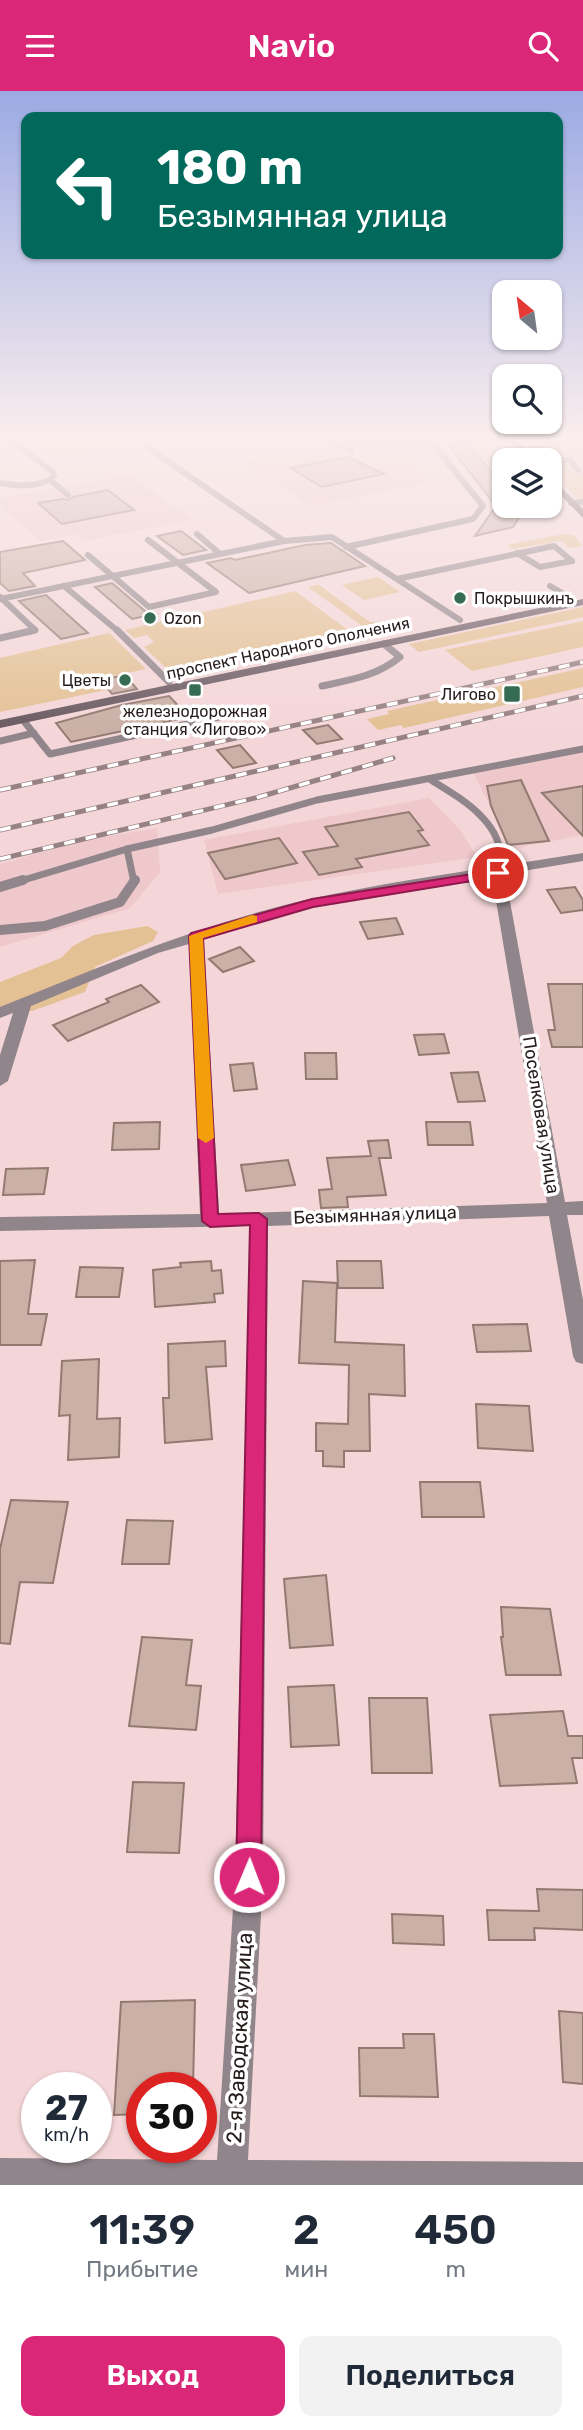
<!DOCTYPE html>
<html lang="ru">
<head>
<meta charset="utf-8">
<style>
  :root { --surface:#fff; --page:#f2f2f3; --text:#1f2937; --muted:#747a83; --accent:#db2777 }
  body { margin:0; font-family:Rubik,sans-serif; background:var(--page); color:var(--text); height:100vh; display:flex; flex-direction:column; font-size:26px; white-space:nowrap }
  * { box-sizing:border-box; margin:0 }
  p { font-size:23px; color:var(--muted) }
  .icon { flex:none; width:38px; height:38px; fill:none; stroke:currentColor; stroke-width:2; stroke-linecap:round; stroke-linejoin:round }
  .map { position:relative; height:2094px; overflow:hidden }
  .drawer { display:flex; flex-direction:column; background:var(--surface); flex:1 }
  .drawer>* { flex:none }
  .hud { position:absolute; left:21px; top:21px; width:542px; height:147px; border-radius:14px; box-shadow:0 2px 5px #0004; background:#00695c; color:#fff; overflow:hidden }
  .needle { width:46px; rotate:331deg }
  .controls { position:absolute; left:492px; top:189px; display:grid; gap:14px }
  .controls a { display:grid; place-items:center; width:70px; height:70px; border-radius:14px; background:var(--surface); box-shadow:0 2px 5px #0004; font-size:35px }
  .speed { position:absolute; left:21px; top:1981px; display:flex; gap:14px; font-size:35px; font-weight:700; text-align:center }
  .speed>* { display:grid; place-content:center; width:91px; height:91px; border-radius:50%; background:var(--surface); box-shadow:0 2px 5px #0004; line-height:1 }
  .speed small { font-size:18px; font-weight:400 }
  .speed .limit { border:10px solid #d22; background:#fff; color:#111 }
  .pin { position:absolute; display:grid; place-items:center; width:60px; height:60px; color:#fff; margin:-30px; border:4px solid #fff; border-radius:50%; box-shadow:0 2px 7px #0007 }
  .me { position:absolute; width:77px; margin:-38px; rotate:1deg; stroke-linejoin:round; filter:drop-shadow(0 0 5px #0008) }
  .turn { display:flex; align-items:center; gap:24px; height:147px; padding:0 21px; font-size:32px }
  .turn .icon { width:91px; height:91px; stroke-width:2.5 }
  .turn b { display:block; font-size:49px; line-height:60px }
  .eta { display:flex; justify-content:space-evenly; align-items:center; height:119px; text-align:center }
  .eta b { font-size:42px; font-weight:600; line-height:49px }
  .button { display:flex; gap:14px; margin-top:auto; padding:14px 21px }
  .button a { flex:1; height:80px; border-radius:14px; background:var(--accent); color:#fff; font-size:28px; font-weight:600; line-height:80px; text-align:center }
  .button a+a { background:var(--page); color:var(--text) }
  header { display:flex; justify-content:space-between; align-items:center; height:91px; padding:0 21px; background:var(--accent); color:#fff; font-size:32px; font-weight:600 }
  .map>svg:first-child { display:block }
  .built { fill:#eec8cb }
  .green { fill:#e3c195 }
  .building { fill:#cab0a6; stroke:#937a71; stroke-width:2 }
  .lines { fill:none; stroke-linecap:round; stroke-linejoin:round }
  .lane-far2 { stroke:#90858b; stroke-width:6 }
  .lane-far1 { stroke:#90858b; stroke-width:7 }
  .lane { stroke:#90858b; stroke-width:10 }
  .street { fill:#90858b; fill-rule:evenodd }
  .secondary { fill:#6a5b63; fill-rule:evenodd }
  .rail-casing { stroke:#978283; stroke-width:5 }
  .rail { stroke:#fff; stroke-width:3.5; stroke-dasharray:11; stroke-linecap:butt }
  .route { fill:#db2777; stroke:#8e194d; stroke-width:2 }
  .slow { fill:#f59e0b }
  .poi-dot { fill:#356c53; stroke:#fff; stroke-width:2.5 }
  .labels { text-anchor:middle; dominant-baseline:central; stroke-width:7; stroke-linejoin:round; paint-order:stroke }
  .far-poi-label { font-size:16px; fill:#261c1c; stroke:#fff; text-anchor:start }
  .far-street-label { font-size:16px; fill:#261c1c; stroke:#fff }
  .street-label { font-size:18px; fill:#261c1c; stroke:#fff }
  .near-street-label { font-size:21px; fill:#261c1c; stroke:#fff }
</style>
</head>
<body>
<header><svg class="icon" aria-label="menu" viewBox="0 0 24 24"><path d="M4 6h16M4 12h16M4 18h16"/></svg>Navio<svg class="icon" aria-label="search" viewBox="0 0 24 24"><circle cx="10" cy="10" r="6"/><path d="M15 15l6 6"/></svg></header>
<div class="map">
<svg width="583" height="2094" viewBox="0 0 583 2094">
  <rect width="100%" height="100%" fill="#f4d6d8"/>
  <!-- built -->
  <g class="built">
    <path d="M352 351 416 368 424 392 312 415 242 370Z"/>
    <path d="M129 383 192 429 84 450 76 443 41 450 0 414V407Z"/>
    <path d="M583 661V744L511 758 473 681Z"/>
    <path d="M429 707 461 740 477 766 218 803 204 749Z"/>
    <path d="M157 737 160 781 130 817 0 856V773L82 750Z"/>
  </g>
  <!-- green -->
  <g class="green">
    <path d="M30 348H126L132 352 54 366Z"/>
    <path d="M467 348H485L504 369V391Z"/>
    <path d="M520 348H583V368L579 364 538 366Z"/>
    <path d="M563 371 575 383 583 382V408L576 407 550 378V372Z"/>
    <path d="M564 443 573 444 583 455 570 457 560 450 514 458 507 454Z"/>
    <path d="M378 486 400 501 364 509 342 494Z"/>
    <path d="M319 494 370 531H383L362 535 308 496Z"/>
    <path d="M295 500 352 542 332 549 187 579 167 578 144 556 154 551 147 544 134 547 125 539Z"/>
    <path d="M583 516V526L419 561 409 553Z"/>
    <path d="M583 530V556L472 580 445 559Z"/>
    <path d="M109 542 146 578 98 588 106 599 0 621V567Z"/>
    <path d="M583 577V596L404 637 401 634 378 639 367 628 389 623 387 620Z"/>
    <path d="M147 835 158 841 153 850 95 876 85 901 32 920H0V891L61 867 73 855 94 844Z"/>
  </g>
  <!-- building -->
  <g class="building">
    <path d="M444 348H465L504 397V415H526L513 436 475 445 496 415Z"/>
    <path d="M348 366 384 383 322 396 290 377Z"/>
    <path d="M108 399 134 419 62 433 38 412 63 408 69 409 73 406Z"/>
    <path d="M181 440 206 459 183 464 157 445Z"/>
    <path d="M63 450 85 469 23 482 35 495 9 500 0 492V461Z"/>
    <path d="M331 452 365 475 249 502 207 472 231 467 235 469 305 454Z"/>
    <path d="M112 492 145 520 155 523 132 528 95 496Z"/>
    <path d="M46 504 88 542 61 548 19 510Z"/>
    <path d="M125 584 137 598 112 603 101 589Z"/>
    <path d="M169 605 189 626 71 651 56 632 122 614Z"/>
    <path d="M328 634 342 648 317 653 303 639Z"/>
    <path d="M240 654 256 672 233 677 217 659Z"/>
    <path d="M521 689 549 750 508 754 491 715 487 695Z"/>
    <path d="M583 695V745L542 702Z"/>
    <path d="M409 721 423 739 418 740 429 754 356 768 362 776 319 784 303 761 338 755 325 736Z"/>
    <path d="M279 747 297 772 225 788 208 762Z"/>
    <path d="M575 796 583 809V819L561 822 547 799Z"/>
    <path d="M396 827 403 843 368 848 360 831Z"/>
    <path d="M240 856 254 870 223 881 209 868Z"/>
    <path d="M548 893H583V956H552L548 939H555Z"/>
    <path d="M141 894 159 911 68 950 53 934 109 911 106 908Z"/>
    <path d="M444 943 449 962 419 964 414 944Z"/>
    <path d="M305 962H336L337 988H306Z"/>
    <path d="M253 972 257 998 234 1000 230 974Z"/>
    <path d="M478 981 485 1010 458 1011 451 982Z"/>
    <path d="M160 1031 159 1058 112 1059 114 1032Z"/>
    <path d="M426 1031H470L473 1054H428Z"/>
    <path d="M388 1049 391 1067H379L386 1104 347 1106 348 1116 321 1117 319 1099 332 1098 327 1067 371 1065 368 1050Z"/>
    <path d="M288 1069 295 1094 246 1100 241 1074Z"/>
    <path d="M48 1077 44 1103 3 1104 6 1078Z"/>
    <path d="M35 1169 28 1223H47L41 1254H0V1170Z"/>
    <path d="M211 1170 212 1180 221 1179 223 1202 214 1203 215 1211 155 1216 153 1179 181 1176 180 1172Z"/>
    <path d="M337 1170H381L383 1197H338Z"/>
    <path d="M80 1176 123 1177 119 1206H76Z"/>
    <path d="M303 1190 337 1192 335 1251 404 1254 405 1305 369 1303 370 1360H344V1376L323 1375V1360H316V1332L348 1333 349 1274 299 1272Z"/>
    <path d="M527 1233 531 1260 477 1261 473 1234Z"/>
    <path d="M225 1250 226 1275 206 1276 212 1348 165 1352 163 1307H169L168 1253Z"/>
    <path d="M99 1268 97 1328 120 1327 119 1366 68 1369 70 1324 59 1325 62 1270Z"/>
    <path d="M476 1313 529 1315 533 1360 478 1357Z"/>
    <path d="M420 1391H480L484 1426H422Z"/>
    <path d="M11 1409 68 1411 53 1492 20 1491 10 1553 0 1552V1458Z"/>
    <path d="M127 1429 173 1430 169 1473H122Z"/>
    <path d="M326 1484 333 1554 290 1557 284 1488Z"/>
    <path d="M501 1516 550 1518 561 1584H506L501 1546H503Z"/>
    <path d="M142 1546 192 1549 186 1594 201 1595 196 1639 129 1635Z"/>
    <path d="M334 1594 339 1654 291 1656 288 1596Z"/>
    <path d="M369 1607H427L432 1682H372Z"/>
    <path d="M563 1620 568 1645H583V1667H572L577 1692 500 1695 490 1624Z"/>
    <path d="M133 1691 184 1692 179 1762 127 1761Z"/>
    <path d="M537 1798 583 1799V1839L534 1837 535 1849H489L487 1819 539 1820Z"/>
    <path d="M392 1823 443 1825 444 1854 393 1852Z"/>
    <path d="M195 1909 193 1997H142V2023L114 2024 121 1911Z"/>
    <path d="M559 1920 583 1922V1993L563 1991Z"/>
    <path d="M403 1943H434L438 2006 360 2005 359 1957H404Z"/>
  </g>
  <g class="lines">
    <!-- lane-far2 -->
    <g class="lane-far2">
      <path d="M140 348 151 359 284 450 332 446 460 529"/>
      <path d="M329 348 352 361"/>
      <path d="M344 348 387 353H433L483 415 473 428 346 456"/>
      <path d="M545 369H570L578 379"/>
      <path d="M50 389 68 404"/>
      <path d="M0 392C16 395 41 397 54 385L52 380 9 348"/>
      <path d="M571 412 583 411"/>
      <path d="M197 443 219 462"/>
      <path d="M517 462 540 476 572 470"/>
      <path d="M88 464 149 516 216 501 148 449"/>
      <path d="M397 488 554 455 572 470"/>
      <path d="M64 495 119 541"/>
      <path d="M550 495 569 506"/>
      <path d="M0 506 35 539 28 541"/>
      <path d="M0 508 284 450"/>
    </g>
    <!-- lane-far1 -->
    <g class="lane-far1">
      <path d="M117 539 169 591"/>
      <path d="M0 547 35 539"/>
      <path d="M322 595C350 589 377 585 400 566L384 553"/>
      <path d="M23 629 50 663 237 622"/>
      <path d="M0 650 34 642"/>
      <path d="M431 689C464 709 512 737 498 782"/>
      <path d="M127 758 134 791"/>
      <path d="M17 791 127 758 212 739 317 709 583 658"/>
    </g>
    <!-- lane -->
    <g class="lane">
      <path d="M0 796 23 789"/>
      <path d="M0 839 45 835 120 811 135 789"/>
    </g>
    <!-- street -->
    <path class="street" d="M583 762V770L505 783 565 1111 583 1110V1124H567L583 1209V1273L576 1271 573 1265 549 1125 268 1135 263 1786 248 2069 583 2071V2094H0V2067L217 2069 235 1786 250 1135 0 1140V1126L200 1123 189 853 158 862 31 915 8 990 0 995V964L13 922 0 927V916C102 875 203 832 310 808 400 788 493 777 583 762ZM492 786 547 1112 219 1123 204 848 313 816Z"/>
    <!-- secondary -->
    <g class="secondary">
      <path d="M508 348H516L536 369H527Z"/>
      <path d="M550 385 583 418V427L550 393Z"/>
      <path d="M583 508V514L0 637V629Z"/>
    </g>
    <!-- rail casing -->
    <g class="rail-casing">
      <g id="rail">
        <path d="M0 699 583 571"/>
        <path d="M0 739 583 605"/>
        <path d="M0 768 259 706 393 667"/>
      </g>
    </g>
    <!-- rail -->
    <use href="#rail" class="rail"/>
  </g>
  <!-- sky -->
  <linearGradient id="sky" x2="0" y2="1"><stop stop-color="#9baae4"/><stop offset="0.54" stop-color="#faeded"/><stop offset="1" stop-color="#faeded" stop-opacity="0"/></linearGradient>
  <rect width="583" height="641" fill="url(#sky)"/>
  <!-- route -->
  <path class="route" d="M498 779 503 780V785L313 816 203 848 218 1123 259 1122 267 1128 261 1786 258 1795 249 1798 240 1795 236 1786 250 1134 210 1136 202 1130 189 845 191 842 312 808Z"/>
  <!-- slow -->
  <path class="slow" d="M252 824 257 825V831L203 847 214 1047 206 1052 198 1047 189 845Z"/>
  <!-- markers -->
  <g class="poi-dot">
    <circle cx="460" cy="507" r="7"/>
    <circle cx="150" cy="527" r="7"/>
    <circle cx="125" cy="589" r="7"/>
    <rect x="188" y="592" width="14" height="14" rx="3.5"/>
    <rect x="503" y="594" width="18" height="18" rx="3.5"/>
  </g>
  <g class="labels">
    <!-- far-poi labels -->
    <g class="far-poi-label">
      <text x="474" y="507">Покрышкинъ</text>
      <text x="164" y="527">Ozon</text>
      <text x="111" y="589" text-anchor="end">Цветы</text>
      <text x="496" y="603" text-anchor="end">Лигово</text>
      <text x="195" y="620" text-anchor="middle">железнодорожная<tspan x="195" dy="18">станция «Лигово»</tspan></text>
    </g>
    <!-- far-street labels -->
    <g class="far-street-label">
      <text transform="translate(288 557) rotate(-12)">проспект Народного Ополчения</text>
    </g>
    <!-- street labels -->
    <g class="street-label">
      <text transform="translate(541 1024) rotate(81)">Поселковая улица</text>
      <text transform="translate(375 1124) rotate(-2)">Безымянная улица</text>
    </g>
    <!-- near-street labels -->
    <g class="near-street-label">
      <text transform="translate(239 1947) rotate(-87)">2-я Заводская улица</text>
    </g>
  </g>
</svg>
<div class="controls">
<a><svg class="needle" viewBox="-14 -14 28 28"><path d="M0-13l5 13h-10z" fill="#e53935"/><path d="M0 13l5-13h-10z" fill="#747a83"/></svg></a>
<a><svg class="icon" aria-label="search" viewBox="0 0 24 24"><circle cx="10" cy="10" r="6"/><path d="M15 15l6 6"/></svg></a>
<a><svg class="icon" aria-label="layers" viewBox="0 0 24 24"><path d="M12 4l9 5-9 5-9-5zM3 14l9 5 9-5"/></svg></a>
</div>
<div class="speed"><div>27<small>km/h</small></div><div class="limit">30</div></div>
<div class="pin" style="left:498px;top:782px;background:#d93025"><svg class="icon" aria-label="arrive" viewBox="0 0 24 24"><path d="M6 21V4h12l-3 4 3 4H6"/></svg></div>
<svg class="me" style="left:249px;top:1786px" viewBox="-20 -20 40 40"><circle r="17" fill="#db2777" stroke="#fff" stroke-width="3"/><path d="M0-11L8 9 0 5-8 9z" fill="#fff"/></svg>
<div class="hud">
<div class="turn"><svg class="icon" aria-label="left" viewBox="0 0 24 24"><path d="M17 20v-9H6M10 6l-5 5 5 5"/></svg><div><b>180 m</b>Безымянная улица</div></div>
</div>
</div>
<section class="drawer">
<div class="eta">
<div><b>11:39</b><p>Прибытие</p></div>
<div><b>2</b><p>мин</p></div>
<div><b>450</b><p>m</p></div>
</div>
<div class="button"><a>Выход</a><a>Поделиться</a></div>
</section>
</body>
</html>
